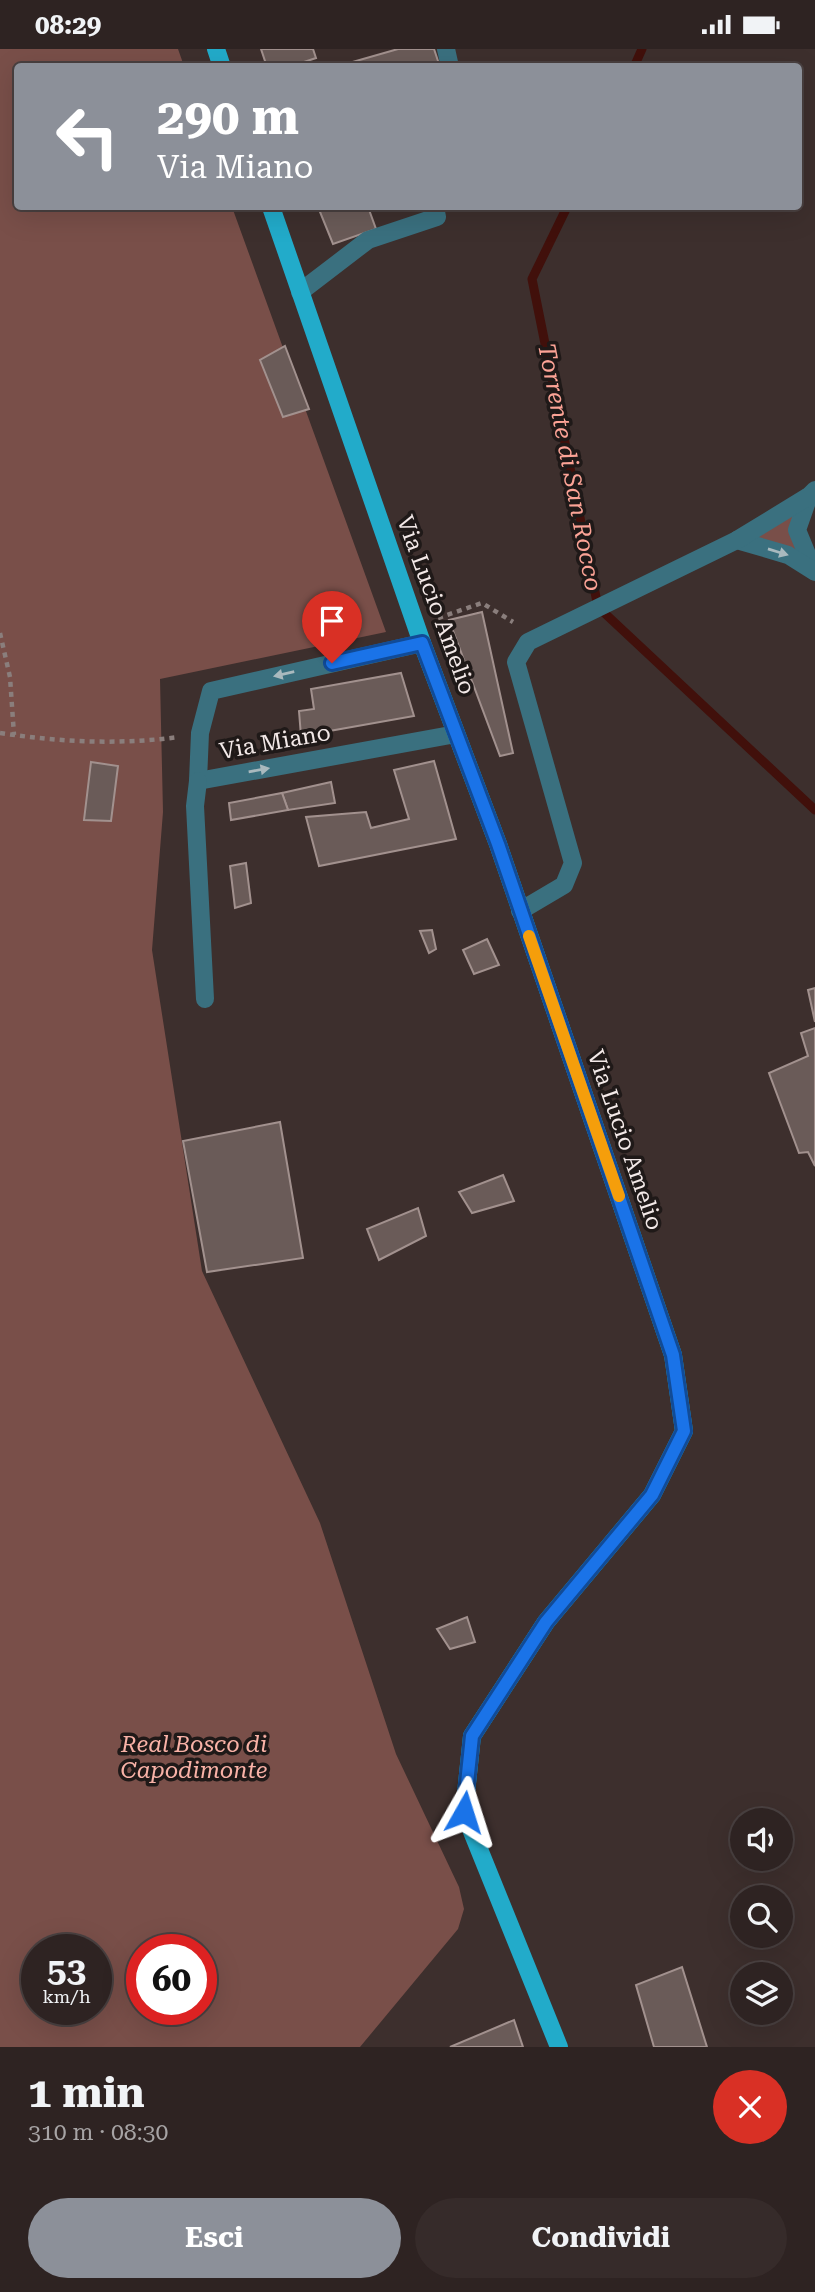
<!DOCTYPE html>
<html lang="it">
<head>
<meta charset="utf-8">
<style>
  :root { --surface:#2e2322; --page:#362b2a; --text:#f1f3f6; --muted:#a7a4a5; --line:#494040; --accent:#8c9099 }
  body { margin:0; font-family:"Roboto Serif",serif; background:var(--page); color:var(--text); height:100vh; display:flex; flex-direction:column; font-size:26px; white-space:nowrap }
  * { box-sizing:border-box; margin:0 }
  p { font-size:23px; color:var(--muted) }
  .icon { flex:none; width:38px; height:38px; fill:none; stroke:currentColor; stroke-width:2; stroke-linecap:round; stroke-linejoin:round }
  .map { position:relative; height:1998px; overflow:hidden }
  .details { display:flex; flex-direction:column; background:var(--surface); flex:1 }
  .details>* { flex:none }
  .top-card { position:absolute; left:14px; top:14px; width:788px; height:147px; border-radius:7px; box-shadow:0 7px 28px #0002,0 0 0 2px var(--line); background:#8c9099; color:#fff; overflow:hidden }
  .fabs { position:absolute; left:730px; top:1759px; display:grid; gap:14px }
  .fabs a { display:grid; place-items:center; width:63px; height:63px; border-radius:50%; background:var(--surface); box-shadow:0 7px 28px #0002,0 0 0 2px var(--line); font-size:35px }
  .speed { position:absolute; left:21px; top:1885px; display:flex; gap:14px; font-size:35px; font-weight:700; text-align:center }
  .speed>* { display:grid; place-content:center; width:91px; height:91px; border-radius:50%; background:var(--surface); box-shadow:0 7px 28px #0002,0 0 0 2px var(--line); line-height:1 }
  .speed small { font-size:18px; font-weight:400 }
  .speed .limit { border:10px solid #d22; background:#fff; color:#111 }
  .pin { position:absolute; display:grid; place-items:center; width:60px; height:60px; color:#fff; margin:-72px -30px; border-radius:50% 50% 50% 0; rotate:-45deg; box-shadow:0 0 7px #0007 }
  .pin .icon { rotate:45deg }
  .me { position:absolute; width:77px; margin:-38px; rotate:6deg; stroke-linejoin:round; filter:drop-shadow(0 0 5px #0008) }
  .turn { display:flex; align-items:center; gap:24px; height:147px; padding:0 28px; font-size:32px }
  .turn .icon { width:91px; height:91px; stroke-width:2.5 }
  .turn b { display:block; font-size:49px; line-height:60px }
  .round { display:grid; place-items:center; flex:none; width:74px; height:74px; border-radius:37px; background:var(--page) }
  .overview { display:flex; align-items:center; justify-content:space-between; height:119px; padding:0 28px }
  h1 { font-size:42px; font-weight:700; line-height:52px }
  .action { display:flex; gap:14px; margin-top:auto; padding:14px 28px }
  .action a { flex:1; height:80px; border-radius:42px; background:var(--accent); color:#fff; font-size:28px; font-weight:700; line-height:80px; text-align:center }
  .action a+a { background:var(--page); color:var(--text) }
  .status { display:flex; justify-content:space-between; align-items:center; height:49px; padding:0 35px; background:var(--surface); direction:ltr }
  .status svg { height:19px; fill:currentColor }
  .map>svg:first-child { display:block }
  .green { fill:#794f49; fill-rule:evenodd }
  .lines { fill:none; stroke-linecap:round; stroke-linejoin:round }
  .stream { stroke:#41100b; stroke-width:9 }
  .building { fill:#6a5b58; stroke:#a2918e; stroke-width:2 }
  .path { stroke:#8a7e7c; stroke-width:4.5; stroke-dasharray:5 5; stroke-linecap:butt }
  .lane { stroke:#3a707f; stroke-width:18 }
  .primary { stroke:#22abca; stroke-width:18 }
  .oneway { fill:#a9b9be }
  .route-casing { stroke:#114b97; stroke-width:18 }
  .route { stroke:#1a73e8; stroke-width:12 }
  .slow { stroke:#f59e0b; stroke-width:12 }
  .labels { text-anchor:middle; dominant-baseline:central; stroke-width:7; stroke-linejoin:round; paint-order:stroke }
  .street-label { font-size:23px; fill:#f3e9e8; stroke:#1f1918 }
  .park-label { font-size:23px; font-style:italic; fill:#f9b2a7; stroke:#1f1918 }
  .water-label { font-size:24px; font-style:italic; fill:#fca396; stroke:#1f1918 }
</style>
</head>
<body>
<div class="status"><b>08:29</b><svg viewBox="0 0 49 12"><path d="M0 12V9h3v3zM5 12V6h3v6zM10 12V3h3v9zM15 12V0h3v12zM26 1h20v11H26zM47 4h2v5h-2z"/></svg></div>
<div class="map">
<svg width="815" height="1998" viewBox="0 0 815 1998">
  <rect width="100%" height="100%" fill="#3d2f2d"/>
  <!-- green -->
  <g class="green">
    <path d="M0 0H178L184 17 18 18V158H232L386 583 160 630 163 763 152 901 202 1222 320 1474 396 1705 459 1838 464 1860 458 1880 360 1998H0ZM37 1900H96V1960H37ZM142 1900H201V1960H142Z"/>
    <path d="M800 459 805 512 748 490Z"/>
  </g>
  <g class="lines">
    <!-- stream -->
    <g class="stream">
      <path d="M634 18 642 0"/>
      <path d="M567 158 532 230 598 558 815 761"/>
    </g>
  </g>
  <!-- building -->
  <g class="building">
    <path d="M261 0H313L316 9 289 18H267Z"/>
    <path d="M398 0H434L440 18H335Z"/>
    <path d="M318 158H368L376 180 333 195Z"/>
    <path d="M285 297 309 360 283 368 260 311Z"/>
    <path d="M482 563 513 704 500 707 449 571Z"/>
    <path d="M401 624 414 667 301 687 299 662 314 660 311 640Z"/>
    <path d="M434 712 456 790 319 817 306 768 366 763 371 779 409 770 394 721Z"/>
    <path d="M91 713 118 717 111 772 84 771Z"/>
    <path d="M331 733 335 754 288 761 282 744Z"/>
    <path d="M282 744 288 761 231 771 229 754Z"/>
    <path d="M246 814 251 854 235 859 230 817Z"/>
    <path d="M432 881 436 900 429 904 420 882Z"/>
    <path d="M487 890 499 916 474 925 463 901Z"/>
    <path d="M815 939V973L808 941Z"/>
    <path d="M815 979V1117L808 1103 799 1104 769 1024 808 1007 801 984Z"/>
    <path d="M280 1073 303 1209 207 1223 183 1092Z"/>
    <path d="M503 1126 514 1152 472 1164 459 1143Z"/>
    <path d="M418 1159 426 1187 379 1211 367 1180Z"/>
    <path d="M467 1568 475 1593 450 1600 437 1580Z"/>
    <path d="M682 1918 707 1998H654L636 1936Z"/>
    <path d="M514 1971 523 1998H450Z"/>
  </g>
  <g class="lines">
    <!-- path -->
    <g class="path">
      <path d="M438 569 482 554 513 573"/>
      <path d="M0 584 10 628 14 686"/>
      <path d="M0 684C61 693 117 696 179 688"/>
    </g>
    <!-- lane -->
    <g class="lane">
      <path d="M446 0 450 18"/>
      <path d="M300 243 368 191 437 168 435 158"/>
      <path d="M809 447 797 481 814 522"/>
      <path d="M737 491 788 506 815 523"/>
      <path d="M422 594 211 642 200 684 198 732 456 685"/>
      <path d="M198 732 195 757 205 950"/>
      <path d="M520 862 564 836 573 814 516 613 528 593 737 491 809 447 815 441"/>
    </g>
    <!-- primary -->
    <g class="primary">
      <path d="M216 0 222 18"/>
      <path d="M271 158 422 594 498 795 673 1306 684 1382 652 1446 546 1573 472 1687 464 1763 559 1998"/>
    </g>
  </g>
  <!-- one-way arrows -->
  <defs><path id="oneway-solid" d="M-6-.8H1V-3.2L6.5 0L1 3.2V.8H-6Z" transform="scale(1.75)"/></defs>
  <g class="oneway">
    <use href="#oneway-solid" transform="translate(778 503) rotate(17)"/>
    <use href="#oneway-solid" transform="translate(284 625) rotate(167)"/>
    <use href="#oneway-solid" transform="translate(259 721) rotate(-10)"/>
  </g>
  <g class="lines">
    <!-- route casing -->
    <g class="route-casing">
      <path id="route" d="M332 614 422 594 498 795 673 1306 684 1382 652 1446 546 1573 472 1687 464 1763"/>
    </g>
    <!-- route -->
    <use href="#route" class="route"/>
    <!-- slow -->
    <path class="slow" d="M529 887 619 1147"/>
  </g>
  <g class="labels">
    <!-- street labels -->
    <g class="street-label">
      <text transform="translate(436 556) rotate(70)">Via Lucio Amelio</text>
      <text transform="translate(275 693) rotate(-10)">Via Miano</text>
      <text transform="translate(625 1091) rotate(71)">Via Lucio Amelio</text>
    </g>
    <!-- park labels -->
    <g class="park-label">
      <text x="194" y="1695">Real Bosco di<tspan x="194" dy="26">Capodimonte</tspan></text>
    </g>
    <!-- water labels -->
    <g class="water-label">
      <text transform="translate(570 418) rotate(79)">Torrente di San Rocco</text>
    </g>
  </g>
</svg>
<div class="fabs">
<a><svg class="icon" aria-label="sound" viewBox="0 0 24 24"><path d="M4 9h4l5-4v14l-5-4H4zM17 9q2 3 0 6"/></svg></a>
<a><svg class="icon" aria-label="search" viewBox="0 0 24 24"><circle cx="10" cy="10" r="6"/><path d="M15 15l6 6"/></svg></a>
<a><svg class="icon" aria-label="layers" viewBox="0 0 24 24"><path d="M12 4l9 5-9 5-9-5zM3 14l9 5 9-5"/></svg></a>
</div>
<div class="speed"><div>53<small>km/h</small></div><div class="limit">60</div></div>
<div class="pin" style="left:332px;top:614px;background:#d93025"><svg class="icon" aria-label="arrive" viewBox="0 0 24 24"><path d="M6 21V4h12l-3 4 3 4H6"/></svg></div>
<svg class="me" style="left:464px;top:1763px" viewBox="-20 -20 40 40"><path d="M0-17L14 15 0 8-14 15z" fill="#1a73e8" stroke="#fff" stroke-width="4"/></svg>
<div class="top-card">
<div class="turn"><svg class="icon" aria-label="left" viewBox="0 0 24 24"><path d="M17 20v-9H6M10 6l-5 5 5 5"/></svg><div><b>290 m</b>Via Miano</div></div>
</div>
</div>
<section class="details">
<div class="overview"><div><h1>1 min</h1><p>310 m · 08:30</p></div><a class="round" style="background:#d93025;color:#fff"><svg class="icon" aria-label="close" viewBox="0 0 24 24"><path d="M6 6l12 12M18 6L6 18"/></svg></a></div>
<div class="action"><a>Esci</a><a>Condividi</a></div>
</section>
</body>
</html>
